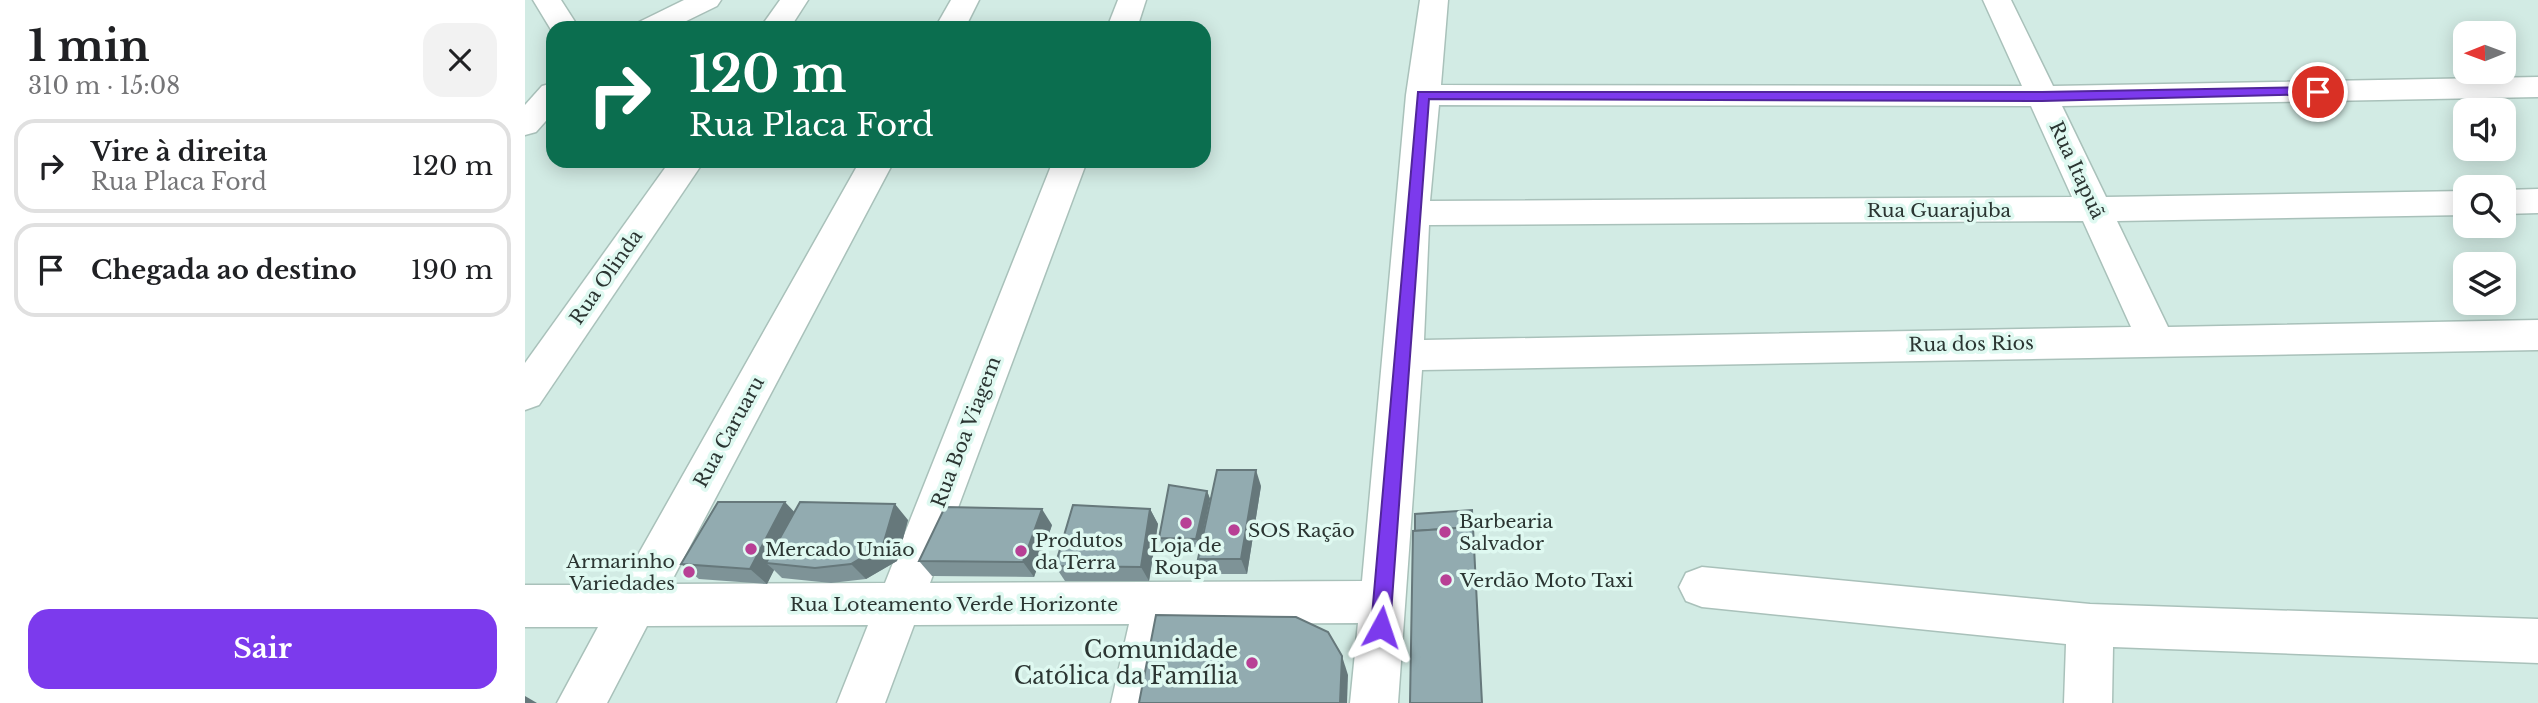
<!DOCTYPE html>
<html lang="pt">
<head>
<meta charset="utf-8">
<style>
  :root { --surface:#fff; --page:#f2f2f2; --text:#202124; --muted:#757577; --line:#e0e0e0; --accent:#7c3aed }
  body { margin:0; font-family:"Libre Baskerville",serif; background:var(--page); color:var(--text); height:100vh; display:flex; flex-direction:column; font-size:26px; white-space:nowrap }
  * { box-sizing:border-box; margin:0 }
  p { font-size:23px; color:var(--muted) }
  .icon { flex:none; width:38px; height:38px; fill:none; stroke:currentColor; stroke-width:2; stroke-linecap:round; stroke-linejoin:round }
  .map { position:relative; flex:1; overflow:hidden }
  .drawer { display:flex; flex-direction:column; background:var(--surface); width:525px }
  .drawer>* { flex:none }
  .hud { position:absolute; left:21px; top:21px; width:665px; height:147px; border-radius:21px; box-shadow:0 4px 18px #0003; background:#0b6e4f; color:#fff; overflow:hidden }
  .needle { width:46px; rotate:269deg }
  .controls { position:absolute; left:1928px; top:21px; display:grid; gap:14px }
  .controls a { display:grid; place-items:center; width:63px; height:63px; border-radius:14px; background:var(--surface); box-shadow:0 4px 18px #0003; font-size:35px }
  .pin { position:absolute; display:grid; place-items:center; width:60px; height:60px; color:#fff; margin:-30px; border:4px solid #fff; border-radius:50%; box-shadow:0 2px 7px #0007 }
  .me { position:absolute; width:77px; margin:-38px; rotate:5deg; stroke-linejoin:round; filter:drop-shadow(0 0 5px #0008) }
  .turn { display:flex; align-items:center; gap:24px; height:147px; padding:0 28px; font-size:32px }
  .turn .icon { width:91px; height:91px; stroke-width:2.5 }
  .turn b { display:block; font-size:49px; line-height:60px }
  .round { display:grid; place-items:center; flex:none; width:74px; height:74px; border-radius:21px; background:var(--page) }
  .summary { display:flex; align-items:center; justify-content:space-between; height:119px; padding:0 28px }
  h1 { font-size:42px; font-weight:800; line-height:52px }
  .primary-button { display:flex; gap:14px; margin-top:auto; padding:14px 28px }
  .primary-button a { flex:1; height:80px; border-radius:21px; background:var(--accent); color:#fff; font-size:28px; font-weight:800; line-height:80px; text-align:center }
  ul { padding:0; list-style:none }
  li { display:flex; align-items:center; gap:21px; height:94px; margin:0 14px 10px; padding:0 14px; border:4px solid var(--line); border-radius:21px }
  li div { flex:1 }
  li b { display:block; font-size:26px }
  li em { font-style:normal }
  main { display:flex; flex:1; min-height:0 }
  .map>svg:first-child { display:block }
  .lines { fill:none; stroke-linecap:round; stroke-linejoin:round }
  .minor-casing { stroke:#a9c1ba; stroke-width:3 }
  .minor { fill:#fff; fill-rule:evenodd }
  .wall { fill:#7e9397 }
  .shaded-wall { fill:#66787b }
  .building { fill:#92abb0; stroke:#66787b; stroke-width:2 }
  .route { fill:#7c3aed; stroke:#51269a; stroke-width:2 }
  .poi-dot { fill:#b84095; stroke:#dff9f1; stroke-width:2.5 }
  .labels { text-anchor:middle; dominant-baseline:central; stroke-width:7; stroke-linejoin:round; paint-order:stroke }
  .street-label { font-size:19px; fill:#2b3532; stroke:#dff9f1 }
  .poi-label { font-size:19px; fill:#2b3532; stroke:#dff9f1; text-anchor:start }
  .near-poi-label { font-size:23px; fill:#2b3532; stroke:#dff9f1; text-anchor:end }
</style>
</head>
<body>
<main>
<section class="drawer">
<div class="summary"><div><h1>1 min</h1><p>310 m · 15:08</p></div><a class="round"><svg class="icon" aria-label="close" viewBox="0 0 24 24"><path d="M6 6l12 12M18 6L6 18"/></svg></a></div>
<ul>
<li><svg class="icon" aria-label="right" viewBox="0 0 24 24"><path d="M7 20v-9h11M14 6l5 5-5 5"/></svg><div><b>Vire à direita</b><p>Rua Placa Ford</p></div><em>120 m</em></li>
<li><svg class="icon" aria-label="arrive" viewBox="0 0 24 24"><path d="M6 21V4h12l-3 4 3 4H6"/></svg><div><b>Chegada ao destino</b></div><em>190 m</em></li>
</ul>
<div class="primary-button"><a>Sair</a></div>
</section>
<div class="map">
<svg width="2013" height="703" viewBox="0 0 2013 703">
  <rect width="100%" height="100%" fill="#d2ebe4"/>
  <g class="lines">
    <!-- minor casing -->
    <g class="minor-casing">
      <g id="minor">
        <path d="M8 0H36L54 28H28V33Z"/>
        <path d="M159 0H196L192 6 147 28H109L114 22Z"/>
        <path d="M255 0H283L265 28H235Z"/>
        <path d="M426 0H454L440 28H410Z"/>
        <path d="M593 0H621L612 28H582Z"/>
        <path d="M895 0H923L916 85 1497 86 1458 0H1486L1528 86 2013 77V97L1537 106 1581 197 1941 191V215L1592 221 1643 327 2013 320V350L897 370 873 703H825L833 623 650 624 634 703H586L604 624 389 625 360 703H312L343 625 122 626 82 703H32L73 627H0V585H96L335 161H369L145 584 360 583 528 161H562L405 583 837 581 881 95ZM914 105 1506 106 1547 197 905 201ZM1558 221 1606 327 899 340 904 225Z"/>
        <path d="M28 83V113L11 132 0 135V105L17 86Z"/>
        <path d="M145 161H179L14 405 0 410V363Z"/>
        <path d="M2013 189V213L1979 214V190Z"/>
        <path d="M1177 567 1565 604 2013 619V663L1588 647 1587 703H1539L1541 644 1177 607 1161 601 1154 587 1161 573Z"/>
      </g>
    </g>
    <!-- minor -->
    <use href="#minor" class="minor"/>
  </g>
  <!-- wall -->
  <g class="wall">
    <path d="M736 486 722 574H680L673 559Z"/>
    <path d="M682 491 685 499 675 547 638 546 634 538Z"/>
    <path d="M625 509 633 524 624 581H540L530 566Z"/>
    <path d="M269 512 383 520 372 561 341 579 306 583 257 578 249 570 242 584 174 579 156 564Z"/>
    <path d="M527 525 509 577 407 576 394 561Z"/>
  </g>
  <!-- shaded-wall -->
  <g class="shaded-wall">
    <path d="M731 470 736 486 722 574 716 559Z"/>
    <path d="M682 491 685 499 675 547 671 539Z"/>
    <path d="M260 502 275 518 241 563 249 570 242 584 225 569Z"/>
    <path d="M370 504 383 520 372 561 341 579 326 564Z"/>
    <path d="M517 509 527 525 509 577 498 562Z"/>
    <path d="M625 509 633 524 624 581 616 567Z"/>
    <path d="M817 656 823 675 822 703H815Z"/>
    <path d="M0 696 12 703H0Z"/>
  </g>
  <!-- building -->
  <g class="building">
    <path d="M692 470H731L716 559H673Z"/>
    <path d="M644 485 682 491 671 539 634 538Z"/>
    <path d="M193 502H260L225 569 156 564Z"/>
    <path d="M275 502 370 504 358 545 326 564 290 568 241 563Z"/>
    <path d="M548 505 625 509 616 567 530 566Z"/>
    <path d="M420 507 517 509 498 562 394 561Z"/>
    <path d="M947 510 948 535V527L890 531V514Z"/>
    <path d="M948 527 957 703H885L888 531Z"/>
    <path d="M631 615 771 617 803 632 817 656 815 703H614Z"/>
  </g>
  <!-- route -->
  <path class="route" d="M1793 87 1797 89V94L1517 101 904 99 865 627 862 633 856 636 849 633 846 627 893 92H1517Z"/>
  <!-- markers -->
  <g class="poi-dot">
    <circle cx="661" cy="523" r="7"/>
    <circle cx="709" cy="530" r="7"/>
    <circle cx="920" cy="532" r="7"/>
    <circle cx="226" cy="549" r="7"/>
    <circle cx="496" cy="551" r="7"/>
    <circle cx="164" cy="572" r="7"/>
    <circle cx="921" cy="580" r="7"/>
    <circle cx="727" cy="663" r="7"/>
  </g>
  <g class="labels">
    <!-- street labels -->
    <g class="street-label">
      <text transform="translate(1552 170) rotate(65)">Rua Itapuã</text>
      <text x="1414" y="210">Rua Guarajuba</text>
      <text transform="translate(81 277) rotate(-55)">Rua Olinda</text>
      <text transform="translate(1446 344) rotate(-1)">Rua dos Rios</text>
      <text transform="translate(204 432) rotate(-61)">Rua Caruaru</text>
      <text transform="translate(441 432) rotate(-69)">Rua Boa Viagem</text>
      <text x="429" y="604">Rua Loteamento Verde Horizonte</text>
    </g>
    <!-- poi labels -->
    <g class="poi-label">
      <text x="934" y="521">Barbearia<tspan x="934" dy="22">Salvador</tspan></text>
      <text x="723" y="530">SOS Ração</text>
      <text x="510" y="540">Produtos<tspan x="510" dy="22">da Terra</tspan></text>
      <text x="661" y="545" text-anchor="middle">Loja de<tspan x="661" dy="22">Roupa</tspan></text>
      <text x="240" y="549">Mercado União</text>
      <text x="150" y="561" text-anchor="end">Armarinho<tspan x="150" dy="22">Variedades</tspan></text>
      <text x="935" y="580">Verdão Moto Taxi</text>
    </g>
    <!-- near-poi labels -->
    <g class="near-poi-label">
      <text x="713" y="650">Comunidade<tspan x="713" dy="26">Católica da Família</tspan></text>
    </g>
  </g>
</svg>
<div class="controls">
<a><svg class="needle" viewBox="-14 -14 28 28"><path d="M0-13l5 13h-10z" fill="#e53935"/><path d="M0 13l5-13h-10z" fill="#757577"/></svg></a>
<a><svg class="icon" aria-label="sound" viewBox="0 0 24 24"><path d="M4 9h4l5-4v14l-5-4H4zM17 9q2 3 0 6"/></svg></a>
<a><svg class="icon" aria-label="search" viewBox="0 0 24 24"><circle cx="10" cy="10" r="6"/><path d="M15 15l6 6"/></svg></a>
<a><svg class="icon" aria-label="layers" viewBox="0 0 24 24"><path d="M12 4l9 5-9 5-9-5zM3 14l9 5 9-5"/></svg></a>
</div>
<div class="pin" style="left:1793px;top:92px;background:#d93025"><svg class="icon" aria-label="arrive" viewBox="0 0 24 24"><path d="M6 21V4h12l-3 4 3 4H6"/></svg></div>
<svg class="me" style="left:856px;top:627px" viewBox="-20 -20 40 40"><path d="M0-17L14 15 0 8-14 15z" fill="#7c3aed" stroke="#fff" stroke-width="4"/></svg>
<div class="hud">
<div class="turn"><svg class="icon" aria-label="right" viewBox="0 0 24 24"><path d="M7 20v-9h11M14 6l5 5-5 5"/></svg><div><b>120 m</b>Rua Placa Ford</div></div>
</div>
</div>
</main>
</body>
</html>
